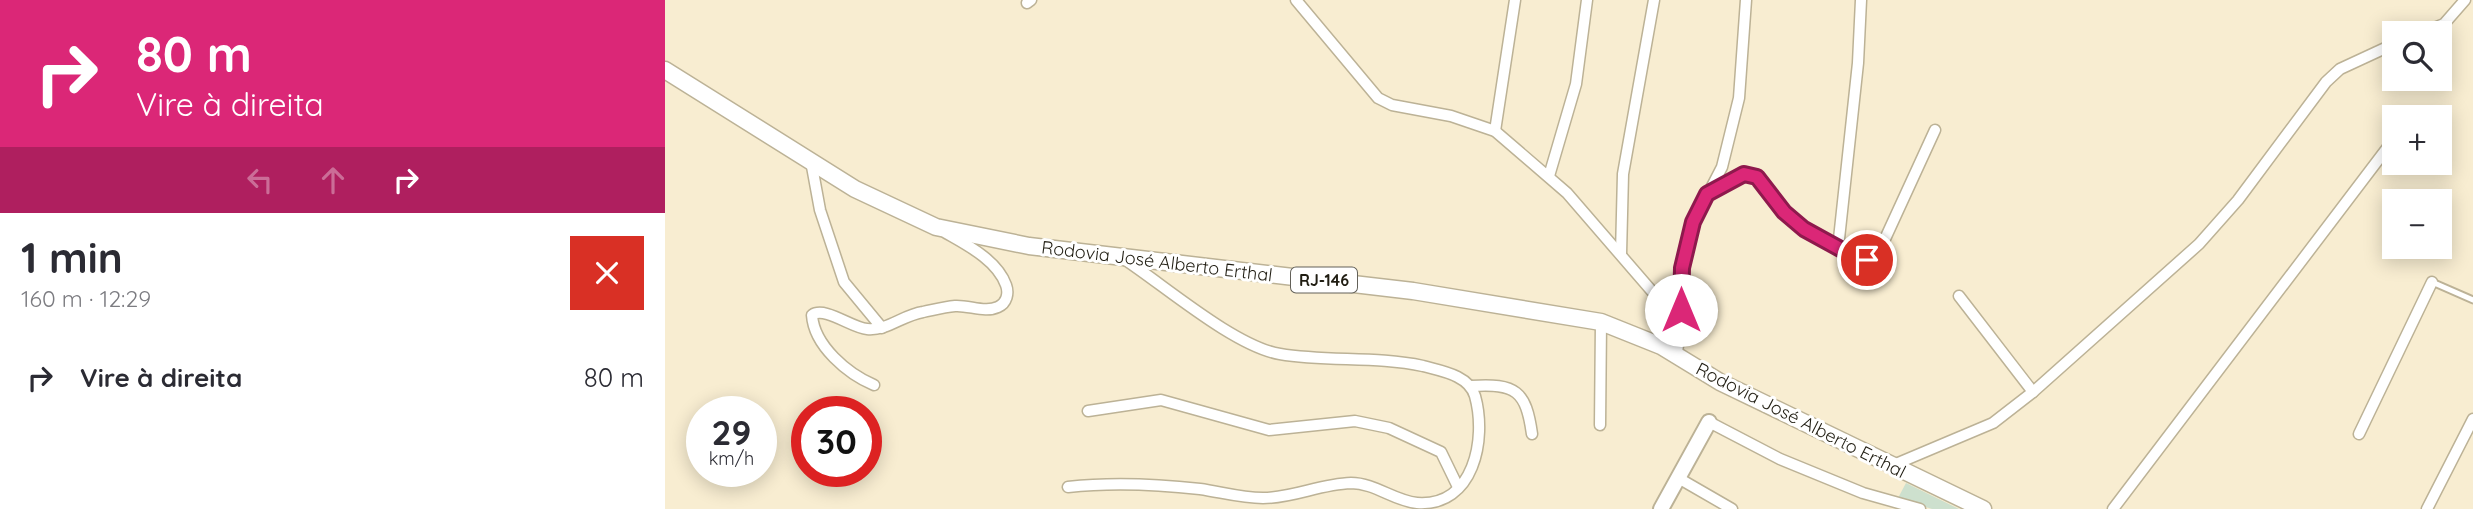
<!DOCTYPE html>
<html lang="pt">
<head>
<meta charset="utf-8">
<style>
  :root { --surface:#fff; --page:#f2f2f3; --text:#2b2b33; --muted:#7c7c81 }
  body { margin:0; font-family:Quicksand,sans-serif; background:var(--page); color:var(--text); height:100vh; display:flex; flex-direction:column; font-size:26px; white-space:nowrap }
  * { box-sizing:border-box; margin:0 }
  p { font-size:23px; color:var(--muted) }
  .icon { flex:none; width:38px; height:38px; fill:none; stroke:currentColor; stroke-width:2; stroke-linecap:round; stroke-linejoin:round }
  .map { position:relative; flex:1; overflow:hidden }
  .panel { display:flex; flex-direction:column; background:var(--surface); width:665px }
  .panel>* { flex:none }
  .top-card { background:#db2777; color:#fff; overflow:hidden }
  .controls { position:absolute; left:1717px; top:21px; display:grid; gap:14px }
  .controls a { display:grid; place-items:center; width:70px; height:70px; border-radius:0px; background:var(--surface); box-shadow:0 4px 18px #0003; font-size:35px }
  .speed { position:absolute; left:21px; top:396px; display:flex; gap:14px; font-size:35px; font-weight:700; text-align:center }
  .speed>* { display:grid; place-content:center; width:91px; height:91px; border-radius:50%; background:var(--surface); box-shadow:0 4px 18px #0003; line-height:1 }
  .speed small { font-size:18px; font-weight:400 }
  .speed .limit { border:10px solid #d22; background:#fff; color:#111 }
  .pin { position:absolute; display:grid; place-items:center; width:60px; height:60px; color:#fff; margin:-30px; border:4px solid #fff; border-radius:50%; box-shadow:0 2px 7px #0007 }
  .me { position:absolute; width:77px; margin:-38px; rotate:0deg; stroke-linejoin:round; filter:drop-shadow(0 0 5px #0008) }
  .turn { display:flex; align-items:center; gap:24px; height:147px; padding:0 21px; font-size:32px }
  .turn .icon { width:91px; height:91px; stroke-width:2.5 }
  .turn b { display:block; font-size:49px; line-height:60px }
  .lanes { display:flex; align-items:center; height:66px; padding:0 21px; background:#0003; justify-content:center; gap:35px; direction:ltr }
  .lanes .off { opacity:.35 }
  .round { display:grid; place-items:center; flex:none; width:74px; height:74px; border-radius:0px; background:var(--page) }
  .headline { display:flex; align-items:center; justify-content:space-between; height:119px; padding:0 21px }
  h1 { font-size:42px; font-weight:700; line-height:52px }
  ul { padding:0; list-style:none }
  li { display:flex; align-items:center; gap:21px; height:91px; padding:0 21px }
  li div { flex:1 }
  li b { display:block; font-size:26px }
  li em { font-style:normal }
  main { display:flex; flex:1; min-height:0 }
  .map>svg:first-child { display:block }
  .green { fill:#cde0ce }
  .lines { fill:none; stroke-linecap:round; stroke-linejoin:round }
  .lane-casing { stroke:#bcb296; stroke-width:9 }
  .street-casing { stroke:#bcb296; stroke-width:13 }
  .secondary-casing { stroke:#bcb296; stroke-width:18 }
  .primary-casing { stroke:#bcb296; stroke-width:19 }
  .lane { stroke:#fff; stroke-width:5 }
  .street { stroke:#fff; stroke-width:10 }
  .secondary { stroke:#fff; stroke-width:14 }
  .primary { stroke:#fff; stroke-width:16 }
  .route-casing { stroke:#8e194d; stroke-width:18 }
  .route { stroke:#db2777; stroke-width:12 }
  .labels { text-anchor:middle; dominant-baseline:central; stroke-width:6; stroke-linejoin:round; paint-order:stroke }
  .shield { fill:#fff; stroke:#636159; stroke-width:2 }
  .shield-label { font-size:16px; font-weight:bold; fill:#201d12 }
  .street-label { font-size:18px; fill:#201d12; stroke:#fff }
</style>
</head>
<body>
<main>
<section class="panel">
<div class="top-card">
<div class="turn"><svg class="icon" aria-label="right" viewBox="0 0 24 24"><path d="M7 20v-9h11M14 6l5 5-5 5"/></svg><div><b>80 m</b>Vire à direita</div></div>
<div class="lanes"><svg class="icon off" aria-label="left" viewBox="0 0 24 24"><path d="M17 20v-9H6M10 6l-5 5 5 5"/></svg><svg class="icon off" aria-label="ahead" viewBox="0 0 24 24"><path d="M12 20V5M6 11l6-6 6 6"/></svg><svg class="icon" aria-label="right" viewBox="0 0 24 24"><path d="M7 20v-9h11M14 6l5 5-5 5"/></svg></div>
</div>
<div class="headline"><div><h1>1 min</h1><p>160 m · 12:29</p></div><a class="round" style="background:#d93025;color:#fff"><svg class="icon" aria-label="close" viewBox="0 0 24 24"><path d="M6 6l12 12M18 6L6 18"/></svg></a></div>
<ul>
<li><svg class="icon" aria-label="right" viewBox="0 0 24 24"><path d="M7 20v-9h11M14 6l5 5-5 5"/></svg><div><b>Vire à direita</b></div><em>80 m</em></li>
</ul>
</section>
<div class="map">
<svg width="1808" height="509" viewBox="0 0 1808 509">
  <rect width="100%" height="100%" fill="#f8edd1"/>
  <!-- green -->
  <path class="green" d="M1241 483 1294 509H1267L1233 498Z"/>
  <g class="lines">
    <!-- lane casing -->
    <g class="lane-casing">
      <path id="lane" d="M1767 282 1808 300"/>
    </g>
    <!-- street casing -->
    <g class="street-casing">
      <g id="street">
        <path d="M631 0 713 98 727 105 786 116 830 131 902 193 1004 311 1016 330 1011 356"/>
        <path d="M362 3 366 0"/>
        <path d="M1757 33 1779 24 1800 0"/>
        <path d="M830 131 850 0"/>
        <path d="M146 161 155 210 179 282 217 328"/>
        <path d="M884 176 911 84 922 0"/>
        <path d="M1042 193C1053 188 1069 176 1081 174 1098 172 1108 200 1118 211 1134 229 1178 256 1202 260L1214 252 1270 130"/>
        <path d="M1173 248 1193 63 1196 0"/>
        <path d="M956 254 958 174 989 0"/>
        <path d="M1294 296 1368 392"/>
        <path d="M1016 330 1017 268 1028 223 1057 167 1074 98 1081 0"/>
        <path d="M209 385C183 374 149 346 147 315 160 306 187 328 202 329 222 331 238 315 258 312 268 310 279 307 290 306 304 305 320 313 333 307 342 303 344 293 341 285 332 260 302 245 281 233"/>
        <path d="M806 386C851 383 861 391 867 434"/>
        <path d="M423 411 496 400 604 430 690 421 724 428 776 452 793 487"/>
        <path d="M1044 422 1115 459 1198 493 1255 509"/>
        <path d="M935 425 936 322"/>
        <path d="M1694 434 1767 282"/>
        <path d="M1226 466 1328 423 1368 392 1534 244 1573 200 1661 82 1675 69 1729 44"/>
        <path d="M1015 479 1067 509"/>
        <path d="M403 487C447 482 490 484 535 489 556 492 576 498 598 498 628 498 655 484 686 483 710 483 729 501 752 503 809 507 822 439 810 396 804 375 776 371 758 366 711 356 662 362 615 354 571 347 501 287 462 261"/>
        <path d="M1448 509 1729 139"/>
        <path d="M1762 509 1808 419"/>
      </g>
    </g>
    <!-- secondary casing -->
    <g class="secondary-casing">
      <path id="secondary" d="M996 509 1044 422"/>
    </g>
    <!-- primary casing -->
    <g class="primary-casing">
      <path id="primary" d="M0 70 190 189 271 227 364 246 748 291 936 322 996 346 1055 382 1318 509"/>
    </g>
    <!-- lane -->
    <use href="#lane" class="lane"/>
    <!-- street -->
    <use href="#street" class="street"/>
    <!-- secondary -->
    <use href="#secondary" class="secondary"/>
    <!-- primary -->
    <use href="#primary" class="primary"/>
  </g>
  <g class="lines">
    <!-- route casing -->
    <g class="route-casing">
      <path id="route" d="M1016 310 1017 268 1028 222 1042 194 1079 174 1092 177 1119 212 1139 229 1188 256 1202 260"/>
    </g>
    <!-- route -->
    <use href="#route" class="route"/>
  </g>
  <g class="labels">
    <!-- shield labels -->
    <rect class="shield" x="626" y="267.5" width="66" height="25" rx="5"/>
    <g class="shield-label">
      <text x="659" y="280">RJ-146</text>
    </g>
    <!-- street labels -->
    <g class="street-label">
      <text transform="translate(492 261) rotate(7)">Rodovia José Alberto Erthal</text>
      <text transform="translate(1136 420) rotate(27)">Rodovia José Alberto Erthal</text>
    </g>
  </g>
</svg>
<div class="controls">
<a><svg class="icon" aria-label="search" viewBox="0 0 24 24"><circle cx="10" cy="10" r="6"/><path d="M15 15l6 6"/></svg></a>
<a>+</a>
<a>−</a>
</div>
<div class="speed"><div>29<small>km/h</small></div><div class="limit">30</div></div>
<div class="pin" style="left:1202px;top:260px;background:#d93025"><svg class="icon" aria-label="arrive" viewBox="0 0 24 24"><path d="M6 21V4h12l-3 4 3 4H6"/></svg></div>
<svg class="me" style="left:1016px;top:310px" viewBox="-20 -20 40 40"><circle r="19" fill="#fff"/><path d="M0-13L10 11 0 6-10 11z" fill="#db2777"/></svg>
</div>
</main>
</body>
</html>
